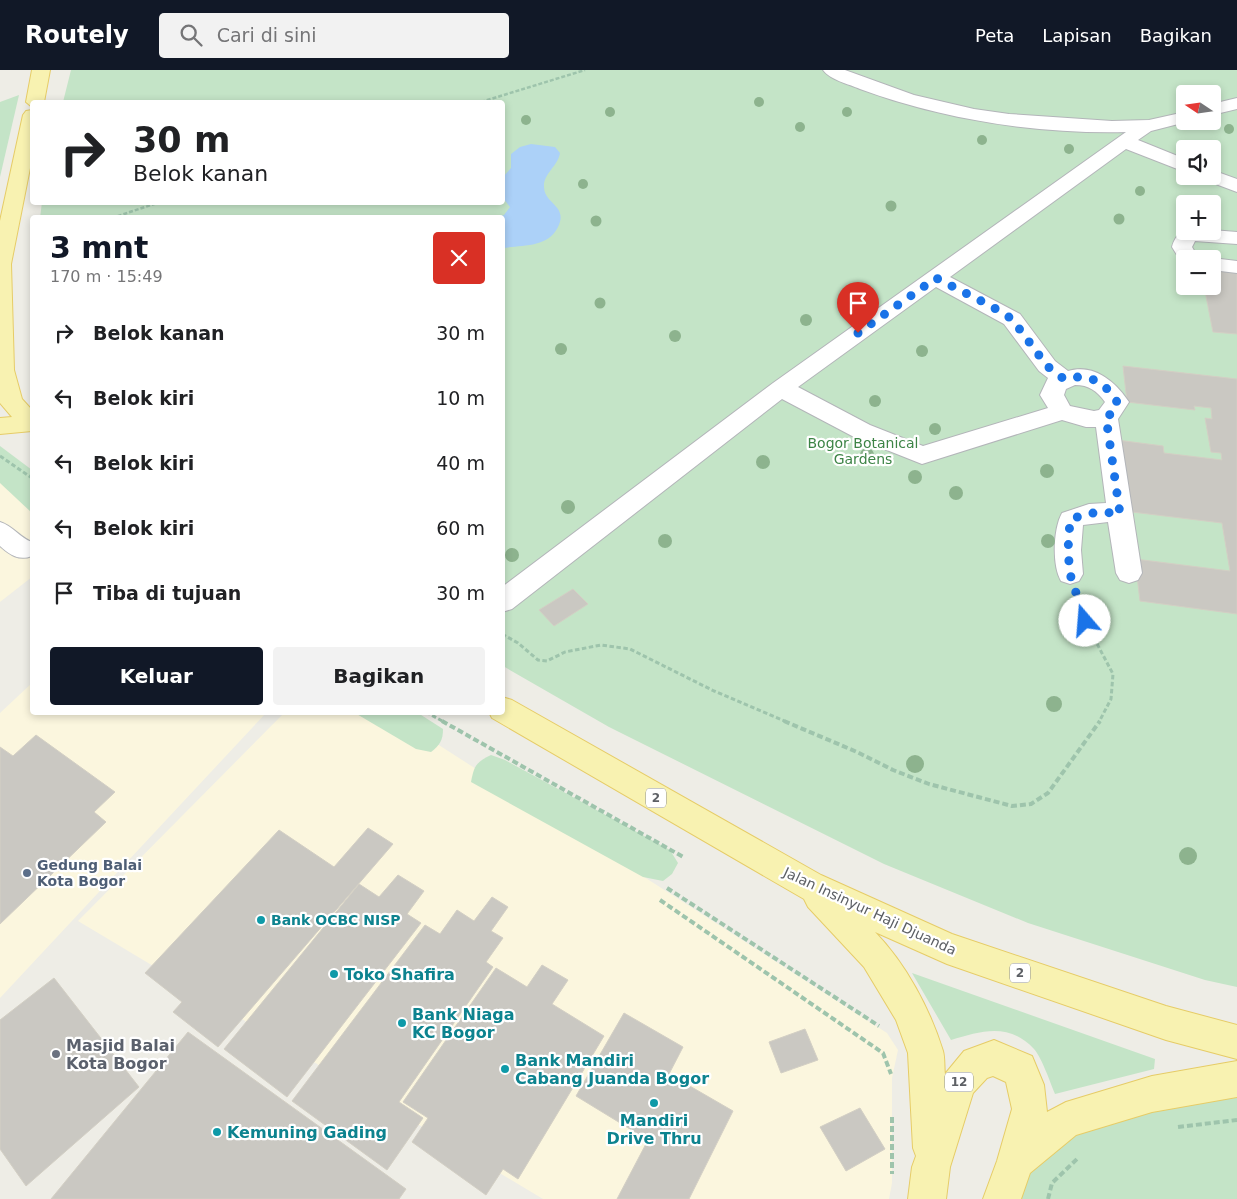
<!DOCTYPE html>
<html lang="id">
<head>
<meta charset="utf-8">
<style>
  :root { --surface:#fff; --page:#f2f2f2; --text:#202124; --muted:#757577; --accent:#111827 }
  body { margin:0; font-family:"DejaVu Sans",sans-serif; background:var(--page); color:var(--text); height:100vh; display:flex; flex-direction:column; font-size:19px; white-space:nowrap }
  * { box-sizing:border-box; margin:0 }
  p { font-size:16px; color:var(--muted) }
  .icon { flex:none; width:28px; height:28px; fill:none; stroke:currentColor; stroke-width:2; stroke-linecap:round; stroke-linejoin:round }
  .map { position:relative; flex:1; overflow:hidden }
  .drawer { position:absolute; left:30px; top:145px; width:475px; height:500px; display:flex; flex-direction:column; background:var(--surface); border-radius:5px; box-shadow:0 2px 8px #0003 }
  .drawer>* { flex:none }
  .guide { position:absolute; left:30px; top:30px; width:475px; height:105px; border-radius:5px; box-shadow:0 2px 8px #0003; background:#fff; color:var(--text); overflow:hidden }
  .needle { width:32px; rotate:283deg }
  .fabs { position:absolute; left:1176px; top:15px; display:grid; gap:10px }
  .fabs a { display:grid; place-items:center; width:45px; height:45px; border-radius:5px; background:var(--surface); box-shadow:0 2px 8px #0003; font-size:25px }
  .pin { position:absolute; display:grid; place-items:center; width:42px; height:42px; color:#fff; margin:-51px -21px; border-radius:50% 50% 50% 0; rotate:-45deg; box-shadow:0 0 5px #0007 }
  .pin .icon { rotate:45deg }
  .me { position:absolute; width:55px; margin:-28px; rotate:342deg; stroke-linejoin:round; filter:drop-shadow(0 0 4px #0008) }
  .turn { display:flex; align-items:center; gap:18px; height:105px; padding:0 20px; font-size:22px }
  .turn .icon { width:65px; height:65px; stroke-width:2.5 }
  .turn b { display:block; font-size:35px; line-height:42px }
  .round { display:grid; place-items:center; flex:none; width:52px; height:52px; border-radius:5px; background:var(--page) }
  .headline { display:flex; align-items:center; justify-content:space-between; height:85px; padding:0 20px }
  h1 { font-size:30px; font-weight:800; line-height:38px; color:var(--accent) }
  .action { display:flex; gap:10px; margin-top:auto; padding:10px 20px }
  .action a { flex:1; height:58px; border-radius:5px; background:var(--accent); color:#fff; font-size:20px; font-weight:800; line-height:58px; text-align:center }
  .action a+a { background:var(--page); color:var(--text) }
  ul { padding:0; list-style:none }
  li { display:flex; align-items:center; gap:15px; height:65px; padding:0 20px }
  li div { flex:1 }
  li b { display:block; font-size:19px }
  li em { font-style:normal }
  header { display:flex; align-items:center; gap:30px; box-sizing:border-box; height:70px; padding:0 25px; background:var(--accent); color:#fff }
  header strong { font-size:24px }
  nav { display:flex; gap:28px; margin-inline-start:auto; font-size:18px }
  .search { width:350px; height:45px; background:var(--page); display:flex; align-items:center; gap:12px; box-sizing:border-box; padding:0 18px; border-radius:5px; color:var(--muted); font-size:19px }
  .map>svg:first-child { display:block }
  .commercial { fill:#fbf6de }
  .green { fill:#c4e4c7; fill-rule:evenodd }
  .water { fill:#acd1f8 }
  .building { fill:#cac8c2; stroke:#d3cfc4 }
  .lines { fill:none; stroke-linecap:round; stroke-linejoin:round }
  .minor-casing { stroke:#b3b5b9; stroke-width:2 }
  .major-casing { stroke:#e6cc67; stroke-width:2 }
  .path-far2 { stroke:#9ec4ac; stroke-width:2.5; stroke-dasharray:4 2; stroke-linecap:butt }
  .path-far1 { stroke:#9ec4ac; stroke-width:3; stroke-dasharray:4.5 2.5; stroke-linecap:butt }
  .path { stroke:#9ec4ac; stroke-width:4; stroke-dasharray:6 3; stroke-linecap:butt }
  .minor { fill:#fff; fill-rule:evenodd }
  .major { fill:#f8f2b1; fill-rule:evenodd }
  .tree { fill:#8db38e }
  .route { stroke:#1a73e8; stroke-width:9; stroke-dasharray:0 16.2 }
  .service-dot { fill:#5c6f8a; stroke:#fff; stroke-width:2 }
  .culture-dot { fill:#0f9aa8; stroke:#fff; stroke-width:2 }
  .worship-dot { fill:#6b7280; stroke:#fff; stroke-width:2 }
  .labels { text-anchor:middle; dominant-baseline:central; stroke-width:4.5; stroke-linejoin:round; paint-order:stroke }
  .shield { fill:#fff; stroke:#8e9093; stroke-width:1 }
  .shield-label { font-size:12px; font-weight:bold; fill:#5d6065 }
  .park-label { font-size:14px; fill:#3d8446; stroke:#fff }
  .service-label { font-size:14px; font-weight:bold; fill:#4e5e75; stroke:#fff; text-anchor:start }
  .street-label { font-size:14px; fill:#5d6065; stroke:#fff }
  .culture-label { font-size:14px; font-weight:bold; fill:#0d838f; stroke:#fff; text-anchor:start }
  .near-culture-label { font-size:16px; font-weight:bold; fill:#0d838f; stroke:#fff; text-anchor:start }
  .near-worship-label { font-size:16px; font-weight:bold; fill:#5b616d; stroke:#fff; text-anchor:start }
</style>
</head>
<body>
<header>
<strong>Routely</strong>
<div class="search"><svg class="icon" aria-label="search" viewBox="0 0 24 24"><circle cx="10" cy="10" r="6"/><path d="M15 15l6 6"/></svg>Cari di sini</div>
<nav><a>Peta</a><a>Lapisan</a><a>Bagikan</a></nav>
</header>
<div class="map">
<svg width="1237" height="1129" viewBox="0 0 1237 1129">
  <rect width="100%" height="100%" fill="#eeede6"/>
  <!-- commercial -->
  <g class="commercial">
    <path d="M0 402 32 427V507L0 532Z"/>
    <path d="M32 613V642L266 643 0 928V643Z"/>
    <path d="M284 643H389L887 963 898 980 892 1008V1113L889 1129H543L78 851Z"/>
  </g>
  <!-- green -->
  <g class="green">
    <path d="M71 0H1237V917L1205 910 1028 853 884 794 609 657 503 596 502 148H40L42 132H502V32H63ZM1185 24H1212V51H1185ZM1185 79H1212V106H1185ZM1185 134H1212V161H1185ZM1185 189H1212V216H1185Z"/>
    <path d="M19 25 0 107V32Z"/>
    <path d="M0 376 32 400V443L0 413Z"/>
    <path d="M355 643H418L443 659C443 670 440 675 431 682L416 679Z"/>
    <path d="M491 685 505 690 670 780 678 793 672 804 663 811 643 807 471 712C474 696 476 692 491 685Z"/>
    <path d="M912 903 1155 989 1154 999 1055 1024C1050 1012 1042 988 1034 979 1009 952 981 961 951 970Z"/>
    <path d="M1237 1009V1129H1002L1066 1050Z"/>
  </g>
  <!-- water -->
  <path class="water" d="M531 74 555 77 560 83C558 96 543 104 544 117 544 127 553 132 558 139 562 146 561 150 558 157 548 178 522 175 503 178L502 148 499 147 504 145 510 137 503 128V107L511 98V84L520 77Z"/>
  <!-- building -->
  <g class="building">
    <path d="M1212 199 1237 201V264L1213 262 1204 216H1212Z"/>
    <path d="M1123 296 1237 309V544L1140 531 1135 489 1230 501 1222 453 1124 441 1117 370 1163 376 1164 383 1222 390 1221 383 1211 382 1205 348 1212 349 1211 338 1194 336 1195 340 1127 332Z"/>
    <path d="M573 519 588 534 554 556 539 540Z"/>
    <path d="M36 665 115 722 94 742 106 752 0 854V677L13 686Z"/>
    <path d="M368 758 393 774 218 977 173 942 182 932 145 903 279 760 334 797Z"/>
    <path d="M398 805 424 821 407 844 421 853 287 1027 224 979 359 814 379 827Z"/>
    <path d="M492 827 508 837 491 861 503 868 486 892 493 897 399 1032 423 1048 387 1100 292 1031 425 855 440 864 457 840 474 851Z"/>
    <path d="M542 895 568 910 552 934 604 966 518 1109 503 1099 486 1125 412 1072 428 1048 403 1032 496 898 527 917Z"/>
    <path d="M54 908 139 1017 26 1116 0 1079V950Z"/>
    <path d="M624 943 683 977 669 1004 733 1041 689 1129H617L648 1070 576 1026Z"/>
    <path d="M805 959 818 990 781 1003 769 972Z"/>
    <path d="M188 962 406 1119 399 1129H51Z"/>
    <path d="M860 1038 885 1079 846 1101 820 1057Z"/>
  </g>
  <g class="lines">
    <!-- minor casing -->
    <g class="minor-casing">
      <g id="minor">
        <path d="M823 0H845L914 25 974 39 1009 44 1112 51 1149 50 1185 42V51H1190L1151 61 1138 70 1185 89V102L1126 79 950 207 1020 244 1055 291 1068 301C1094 293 1116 312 1129 332L1118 349 1142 503 1138 510 1129 513 1120 510 1116 503 1108 452 1083 455 1081 480 1083 504 1079 511 1070 514 1061 511C1052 496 1053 459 1062 443L1089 434 1106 433 1096 357H1086L1062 350 922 394 854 367 782 329 512 539 502 542V517L773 313 1126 62C1037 64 944 50 860 19 849 14 830 10 823 0ZM936 217 1004 254 1039 301 1048 308 1040 325 1048 338 923 376 870 355 798 317ZM1075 315C1089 315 1097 321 1105 332L1099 340 1094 341 1070 336 1064 325 1066 319Z"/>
        <path d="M1237 28V39L1212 45V34Z"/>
        <path d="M1212 100 1237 109V122L1205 110 1203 106H1212Z"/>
        <path d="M1212 160 1237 162V174L1195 171 1192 177 1199 189H1185V194L1182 193 1172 177C1179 152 1195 165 1212 160Z"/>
        <path d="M1212 188 1237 191V203L1212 200V189H1208Z"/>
        <path d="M0 452C13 456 20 468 32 472V486C19 491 10 485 0 476Z"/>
      </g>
    </g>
    <!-- major casing -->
    <g class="major-casing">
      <g id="major">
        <path d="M32 0H50L44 32H32V37L26 32Z"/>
        <path d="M32 40V88L11 194 14 300 22 329 32 340V361L0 364V348L12 347 0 333V151L23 45 26 41Z"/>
        <path d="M502 627 512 630 821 805 952 864 1166 936 1237 955V989L1166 970 947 894 875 862C906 894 930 939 943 981 945 988 944 997 945 1004L964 981 994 970 1032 986 1044 1015 1047 1042 1066 1032 1152 1006 1237 991V1027L1152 1042 1076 1065 1030 1103 1021 1129H983L997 1091 1012 1039 1006 1012 993 1006 987 1008 973 1023 950 1097 946 1129H908L912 1097 916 1086 913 1078 908 983 896 950 864 897 808 837 804 829 492 648 489 642H502Z"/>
      </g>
    </g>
    <!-- path-far2 -->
    <g class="path-far2">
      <path d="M481 32 585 0"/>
      <path d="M112 148 160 132"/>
    </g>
    <!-- path-far1 -->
    <g class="path-far1">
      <path d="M0 386 32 408"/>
      <path d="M1078 529 1085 551 1113 604 1111 629 1099 652"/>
      <path d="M502 564 518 573 538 590 547 591 565 582 601 575 630 579 714 621 787 652"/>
      <path d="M426 642 444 652"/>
    </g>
    <!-- path -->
    <g class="path">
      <path d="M442 651 685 788"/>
      <path d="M784 651 857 682 893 700 929 714 1012 736 1031 734 1048 723 1100 651"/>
      <path d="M667 818 879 956"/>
      <path d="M660 830 883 983 891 1004"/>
      <path d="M892 1047V1104"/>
      <path d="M1178 1057 1237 1050"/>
      <path d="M1048 1129 1052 1113 1077 1089"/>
    </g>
    <!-- minor -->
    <use href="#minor" class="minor"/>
    <!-- major -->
    <use href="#major" class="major"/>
  </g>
  <!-- trees -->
  <g class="tree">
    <circle cx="759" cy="32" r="5"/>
    <circle cx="610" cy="42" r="5"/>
    <circle cx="847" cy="42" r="5"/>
    <circle cx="526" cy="50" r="5"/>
    <circle cx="800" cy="57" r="5"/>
    <circle cx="1229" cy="59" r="5"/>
    <circle cx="982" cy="70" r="5"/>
    <circle cx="1069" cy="79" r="5"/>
    <circle cx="583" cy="114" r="5"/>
    <circle cx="1140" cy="121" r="5"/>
    <circle cx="891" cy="136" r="5.5"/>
    <circle cx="1119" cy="149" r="5.5"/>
    <circle cx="596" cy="151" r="5.5"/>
    <circle cx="600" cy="233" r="5.5"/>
    <circle cx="806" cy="250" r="6"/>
    <circle cx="675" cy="266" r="6"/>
    <circle cx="561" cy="279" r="6"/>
    <circle cx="922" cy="281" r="6"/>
    <circle cx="875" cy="331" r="6"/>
    <circle cx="935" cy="359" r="6"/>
    <circle cx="867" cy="385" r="7"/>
    <circle cx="763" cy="392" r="7"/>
    <circle cx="1047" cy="401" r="7"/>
    <circle cx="915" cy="407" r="7"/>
    <circle cx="956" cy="423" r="7"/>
    <circle cx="568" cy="437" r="7"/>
    <circle cx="665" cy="471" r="7"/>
    <circle cx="1048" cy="471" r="7"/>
    <circle cx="512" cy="485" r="7"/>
    <circle cx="1054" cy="634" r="8"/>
    <circle cx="915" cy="694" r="9"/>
    <circle cx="1188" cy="786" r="9"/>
  </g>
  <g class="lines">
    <!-- route -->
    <path class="route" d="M858 263 936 208 991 236 1012 249 1047 296 1064 309C1089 303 1104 311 1117 332L1114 342 1106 347 1120 444C1103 441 1087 442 1070 450L1068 480 1070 504 1085 551"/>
  </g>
  <!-- markers -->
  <circle class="service-dot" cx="27" cy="803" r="5"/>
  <g class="culture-dot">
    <circle cx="261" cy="850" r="5"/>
    <circle cx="334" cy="904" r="5"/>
    <circle cx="402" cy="953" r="5"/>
    <circle cx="505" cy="999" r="5"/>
    <circle cx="654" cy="1033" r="5"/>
    <circle cx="217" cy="1062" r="5"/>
  </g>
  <circle class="worship-dot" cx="56" cy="984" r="5"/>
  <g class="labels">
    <!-- shield labels -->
    <g class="shield">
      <rect x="646" y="718.5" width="20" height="19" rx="4"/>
      <rect x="1010" y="893.5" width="20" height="19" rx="4"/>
      <rect x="945" y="1002.5" width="28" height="19" rx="4"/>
    </g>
    <g class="shield-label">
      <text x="656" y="728">2</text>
      <text x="1020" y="903">2</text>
      <text x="959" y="1012">12</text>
    </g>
    <!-- park labels -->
    <g class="park-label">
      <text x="863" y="373">Bogor Botanical<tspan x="863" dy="16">Gardens</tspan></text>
    </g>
    <!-- service labels -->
    <g class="service-label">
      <text x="37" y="795">Gedung Balai<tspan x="37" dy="16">Kota Bogor</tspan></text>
    </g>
    <!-- street labels -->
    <g class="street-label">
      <text transform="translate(870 841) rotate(25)">Jalan Insinyur Haji Djuanda</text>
    </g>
    <!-- culture labels -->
    <g class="culture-label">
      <text x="271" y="850">Bank OCBC NISP</text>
    </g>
    <!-- near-culture labels -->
    <g class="near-culture-label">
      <text x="344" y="904">Toko Shafira</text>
      <text x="412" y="944">Bank Niaga<tspan x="412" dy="18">KC Bogor</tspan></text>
      <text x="515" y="990">Bank Mandiri<tspan x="515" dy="18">Cabang Juanda Bogor</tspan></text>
      <text x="654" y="1050" text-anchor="middle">Mandiri<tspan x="654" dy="18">Drive Thru</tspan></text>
      <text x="227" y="1062">Kemuning Gading</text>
    </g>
    <!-- near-worship labels -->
    <g class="near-worship-label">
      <text x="66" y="975">Masjid Balai<tspan x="66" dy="18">Kota Bogor</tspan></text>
    </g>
  </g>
</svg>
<div class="fabs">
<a><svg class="needle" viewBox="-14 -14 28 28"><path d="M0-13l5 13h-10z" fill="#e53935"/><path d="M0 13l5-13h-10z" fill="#757577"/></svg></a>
<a><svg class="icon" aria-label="sound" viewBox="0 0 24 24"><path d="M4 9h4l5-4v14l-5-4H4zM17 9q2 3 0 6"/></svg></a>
<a>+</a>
<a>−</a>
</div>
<div class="pin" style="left:858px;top:263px;background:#d93025"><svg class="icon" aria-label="arrive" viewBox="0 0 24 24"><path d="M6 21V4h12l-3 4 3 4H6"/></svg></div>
<svg class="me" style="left:1085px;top:551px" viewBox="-20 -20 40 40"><circle r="19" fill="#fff"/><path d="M0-13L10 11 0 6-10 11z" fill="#1a73e8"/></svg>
<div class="guide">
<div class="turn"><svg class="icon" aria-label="right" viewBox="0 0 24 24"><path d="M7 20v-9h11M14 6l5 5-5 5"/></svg><div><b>30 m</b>Belok kanan</div></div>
</div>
<section class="drawer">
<div class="headline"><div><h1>3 mnt</h1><p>170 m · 15:49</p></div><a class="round" style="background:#d93025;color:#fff"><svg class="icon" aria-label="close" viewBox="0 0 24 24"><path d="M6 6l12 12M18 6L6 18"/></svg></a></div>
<ul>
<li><svg class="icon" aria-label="right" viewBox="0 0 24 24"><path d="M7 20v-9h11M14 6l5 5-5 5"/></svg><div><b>Belok kanan</b></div><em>30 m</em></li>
<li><svg class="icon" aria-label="left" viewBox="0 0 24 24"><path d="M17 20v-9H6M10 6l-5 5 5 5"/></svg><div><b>Belok kiri</b></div><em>10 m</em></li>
<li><svg class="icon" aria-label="left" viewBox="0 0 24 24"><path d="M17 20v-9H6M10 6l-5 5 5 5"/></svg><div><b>Belok kiri</b></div><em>40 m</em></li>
<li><svg class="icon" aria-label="left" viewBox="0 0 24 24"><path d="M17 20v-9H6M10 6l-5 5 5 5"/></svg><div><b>Belok kiri</b></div><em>60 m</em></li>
<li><svg class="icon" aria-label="arrive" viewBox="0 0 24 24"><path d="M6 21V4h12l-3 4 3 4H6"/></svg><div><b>Tiba di tujuan</b></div><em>30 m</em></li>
</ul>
<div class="action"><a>Keluar</a><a>Bagikan</a></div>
</section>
</div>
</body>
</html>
